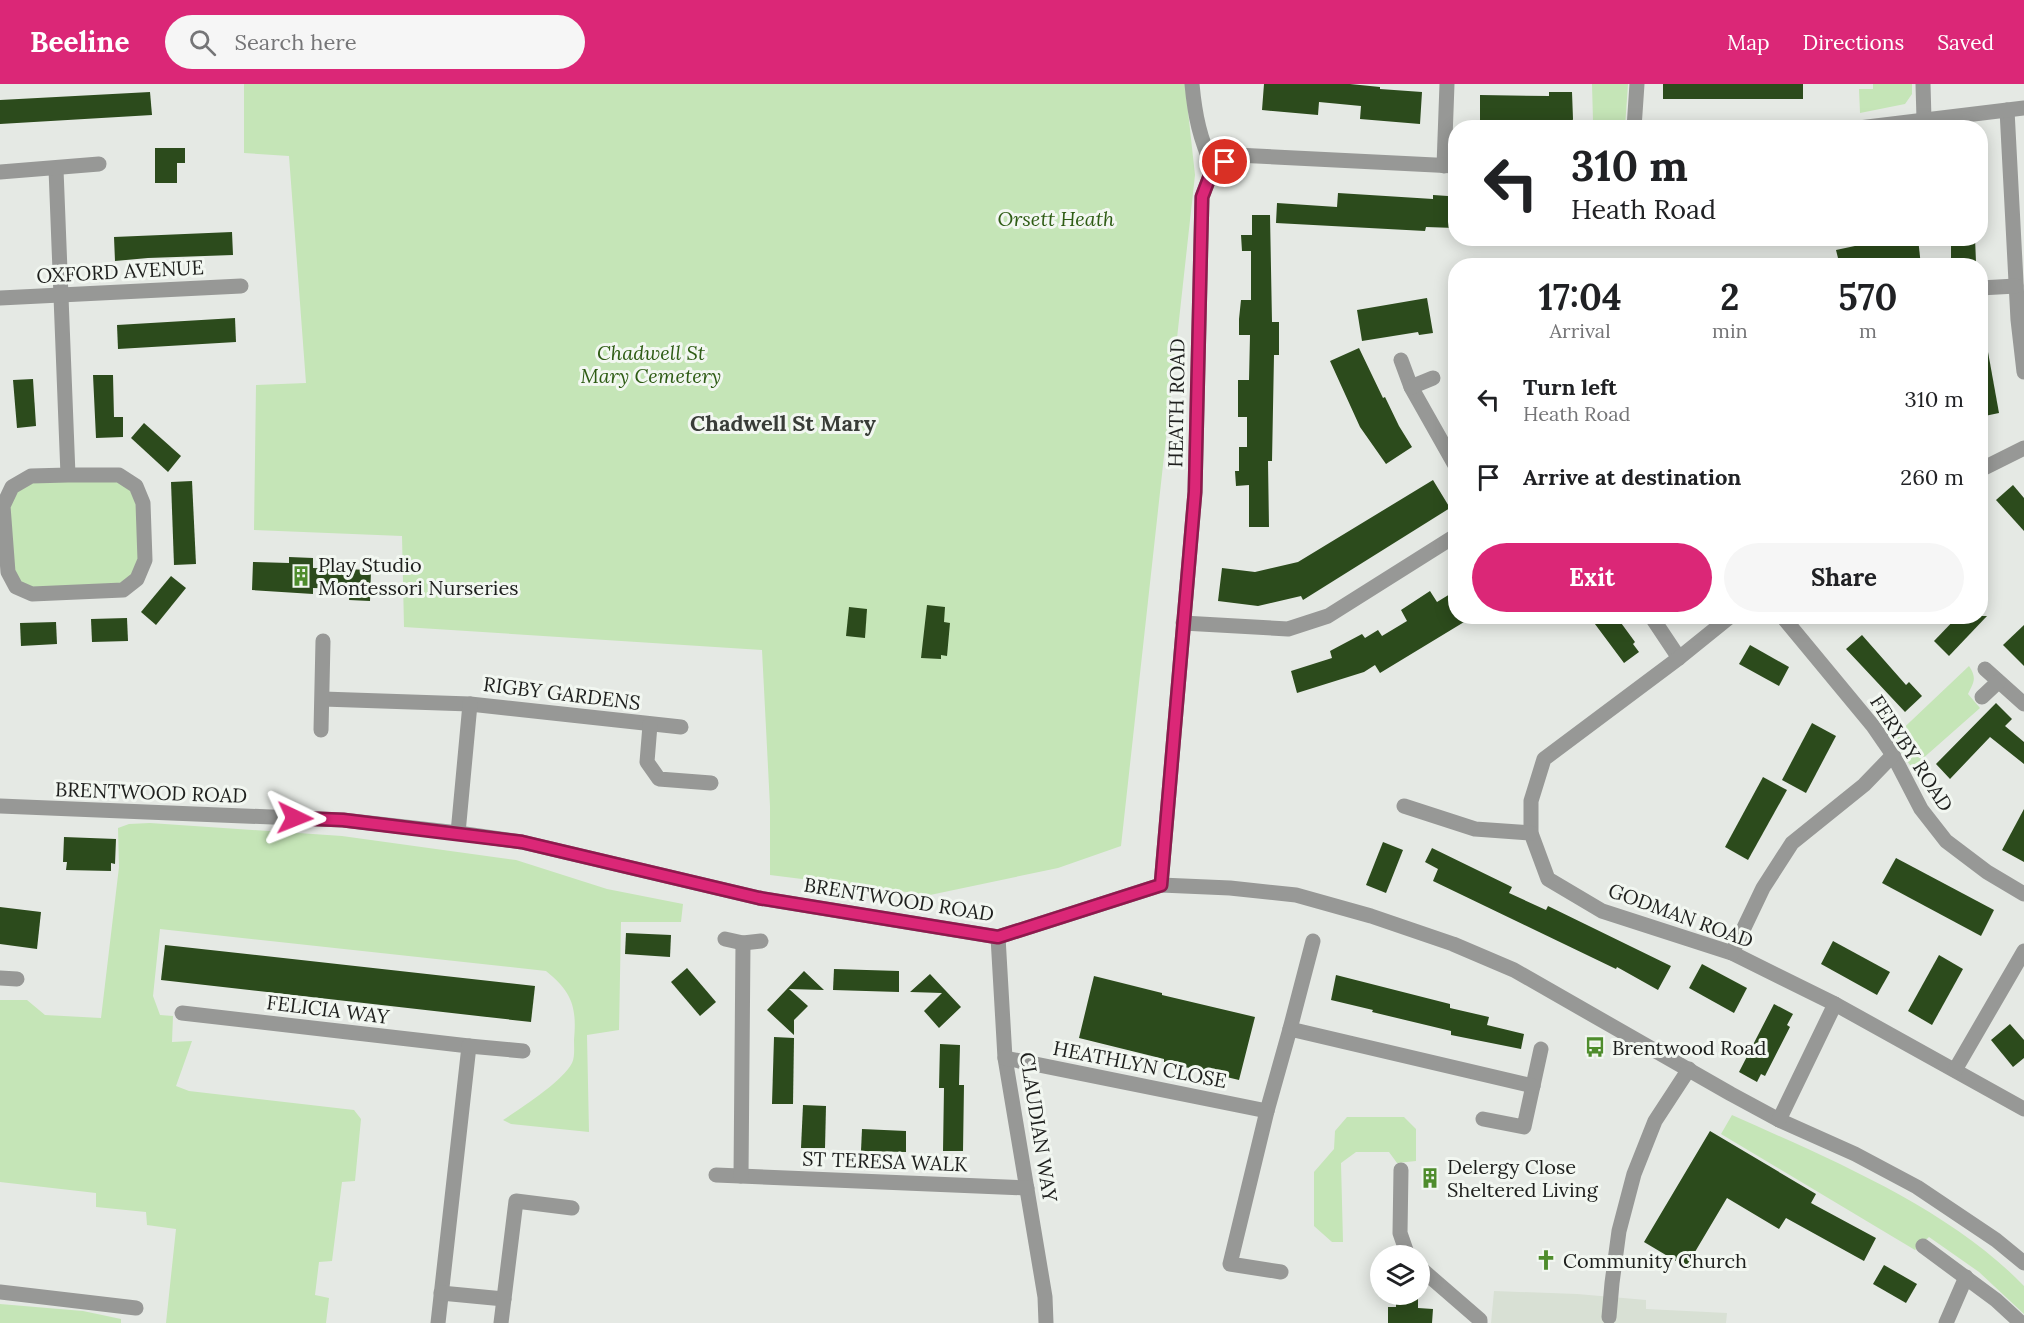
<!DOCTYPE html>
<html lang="en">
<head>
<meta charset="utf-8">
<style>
  :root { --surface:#fff; --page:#f6f6f6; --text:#202124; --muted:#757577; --accent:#db2777 }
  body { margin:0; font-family:Lora,serif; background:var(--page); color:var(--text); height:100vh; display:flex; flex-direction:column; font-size:22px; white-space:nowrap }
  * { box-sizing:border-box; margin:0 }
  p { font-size:20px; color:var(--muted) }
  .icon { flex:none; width:33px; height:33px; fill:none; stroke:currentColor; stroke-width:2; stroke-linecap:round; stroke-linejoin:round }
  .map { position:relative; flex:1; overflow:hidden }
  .side { position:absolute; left:1448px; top:174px; width:540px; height:366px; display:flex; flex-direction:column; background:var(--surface); border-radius:24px; box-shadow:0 3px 15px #0003 }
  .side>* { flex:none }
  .hud { position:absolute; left:1448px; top:36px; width:540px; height:126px; border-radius:24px; box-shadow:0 3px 15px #0003; background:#fff; color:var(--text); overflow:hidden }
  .buttons { position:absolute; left:1370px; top:1161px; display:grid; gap:12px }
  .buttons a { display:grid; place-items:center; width:60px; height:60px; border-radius:50%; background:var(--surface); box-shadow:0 3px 15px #0003; font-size:30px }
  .pin { position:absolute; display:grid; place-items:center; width:51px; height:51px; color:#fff; margin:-26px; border:3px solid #fff; border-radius:50%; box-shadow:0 2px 6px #0007 }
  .me { position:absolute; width:66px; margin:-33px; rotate:92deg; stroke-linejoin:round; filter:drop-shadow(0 0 4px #0008) }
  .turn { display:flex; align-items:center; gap:21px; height:126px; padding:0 24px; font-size:27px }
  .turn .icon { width:78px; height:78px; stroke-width:2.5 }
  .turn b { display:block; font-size:42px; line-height:51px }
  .eta { display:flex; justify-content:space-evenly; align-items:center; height:102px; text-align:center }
  .eta b { font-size:36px; font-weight:800; line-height:42px }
  .primary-button { display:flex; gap:12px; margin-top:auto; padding:12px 24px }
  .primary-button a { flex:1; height:69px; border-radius:36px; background:var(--accent); color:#fff; font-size:24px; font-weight:800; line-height:69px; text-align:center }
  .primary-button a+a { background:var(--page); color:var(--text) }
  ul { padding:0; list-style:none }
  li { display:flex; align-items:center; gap:18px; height:78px; padding:0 24px }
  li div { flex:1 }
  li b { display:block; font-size:22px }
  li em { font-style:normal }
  header { display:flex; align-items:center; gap:36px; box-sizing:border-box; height:84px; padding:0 30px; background:var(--accent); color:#fff }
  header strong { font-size:28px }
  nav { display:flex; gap:33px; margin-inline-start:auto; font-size:21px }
  .search { width:420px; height:54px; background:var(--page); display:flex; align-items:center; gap:15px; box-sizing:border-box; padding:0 21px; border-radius:33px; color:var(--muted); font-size:22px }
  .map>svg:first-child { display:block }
  .built { fill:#d8e0d4 }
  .green { fill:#c5e5b7 }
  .building { fill:#2c4b1c }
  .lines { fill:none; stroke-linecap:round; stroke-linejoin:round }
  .minor { stroke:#979896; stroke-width:15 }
  .route-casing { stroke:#8e194d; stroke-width:15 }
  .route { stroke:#db2777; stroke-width:10 }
  .labels { text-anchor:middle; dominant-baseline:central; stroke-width:6; stroke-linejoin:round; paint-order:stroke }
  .park-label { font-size:20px; font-style:italic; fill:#2e5c14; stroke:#f2f7f1 }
  .street-label { font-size:20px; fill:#1e1f1d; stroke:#f2f7f1 }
  .poi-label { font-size:20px; fill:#1e1f1d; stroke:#f2f7f1; text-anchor:start }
  .quarter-label { font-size:22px; font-weight:bold; fill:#383c37; stroke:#f2f7f1 }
</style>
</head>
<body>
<header>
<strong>Beeline</strong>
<div class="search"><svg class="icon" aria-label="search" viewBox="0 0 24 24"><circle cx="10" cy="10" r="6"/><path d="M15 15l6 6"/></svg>Search here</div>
<nav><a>Map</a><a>Directions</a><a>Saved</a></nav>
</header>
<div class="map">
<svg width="2024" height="1239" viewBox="0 0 2024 1239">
  <rect width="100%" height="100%" fill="#e5e9e4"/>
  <!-- built -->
  <path class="built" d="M1494 1207 1577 1210 1646 1216V1225L1727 1229 1726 1239H1491Z"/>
  <!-- green -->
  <g class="green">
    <path d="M244 0H1185L1195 91 1121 762 1058 784 930 811 770 791V722L762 566 404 543 402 452 254 446 256 301 306 299 289 72 244 69Z"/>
    <path d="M1592 0H1628L1625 43H1589L1593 37Z"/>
    <path d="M1873 0H1912V10L1905 20 1860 29 1859 5H1873Z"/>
    <path d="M119 391 136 402 145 476 123 506 16 503 3 422 31 392Z"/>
    <path d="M1969 582C1977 594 1974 598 1968 610L1980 624 1912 684 1892 655Z"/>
    <path d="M150 739 342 752 516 776 607 805 683 820 681 838H621L619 946 587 951 589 1048 511 1040 503 1036C520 1025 563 997 572 979 575 973 574 963 574 956 577 923 572 908 546 887L160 845 153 912 160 931 173 932 172 958 192 957 176 1002 189 1007 354 1026 361 1035 355 1097 342 1098 332 1177 319 1178 315 1211 329 1214 326 1239H166L176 1145 147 1141 146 1128 96 1123V1109L0 1098V916H27L45 931 101 934 119 783 118 744 129 740Z"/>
    <path d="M1732 1031C1830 1075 1949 1124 2024 1202V1230L1979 1188 1929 1153 1915 1166 1721 1050Z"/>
    <path d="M1347 1033H1404L1416 1045V1077L1397 1079 1389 1068H1356L1341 1079 1343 1158H1332L1314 1142V1088L1334 1065 1335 1047Z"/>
    <path d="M0 1220 83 1227 121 1235V1239H0Z"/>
  </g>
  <!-- building -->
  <g class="building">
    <path d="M1264 0H1350L1380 3V5L1422 8 1420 40 1360 35 1361 22 1319 18 1318 31 1262 26Z"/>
    <rect x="1663" y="0" width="140" height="15"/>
    <path d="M150 8 152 31 0 40V16Z"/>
    <path d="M1549 8H1572L1573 35 1572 39H1530V42L1480 44V11L1549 12Z"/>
    <path d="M155 64H185V79H177V99H155Z"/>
    <path d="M1338 109 1433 115V111L1448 112V124L1455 125V144L1426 143 1425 147 1276 139 1277 119 1337 123Z"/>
    <path d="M1252 131H1270L1272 238H1279V271H1274L1272 377H1268L1269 443H1249V401L1236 402 1235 387H1239V363H1247V333H1238V296H1249L1250 251H1239V235L1241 216H1251V167H1242L1241 151H1252Z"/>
    <path d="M232 148 233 171 148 174 115 177 114 153Z"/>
    <path d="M1905 154H1918L1921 182H1840L1836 166 1869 159Z"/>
    <path d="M1951 154H1975L1976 178H1974V181H1951Z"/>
    <path d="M1427 214 1433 249 1419 251 1418 248 1362 257 1357 226Z"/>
    <path d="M235 234 236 258 118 265 117 241Z"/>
    <path d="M1359 264 1383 314 1385 313 1399 342 1412 363 1386 380 1360 343 1330 277Z"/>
    <path d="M1988 268 1999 329 1980 333V269Z"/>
    <path d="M93 291H113L114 333H123V353L96 354Z"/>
    <path d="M33 295 36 342 17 344 13 296Z"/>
    <path d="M144 339 181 372 168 388 131 354Z"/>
    <path d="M1433 396 1450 424 1303 516 1301 512 1258 522 1218 517 1222 484 1255 488 1298 478Z"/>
    <path d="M192 397 196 480 174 481 171 398Z"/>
    <path d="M2013 401 2024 414V447L1996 416Z"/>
    <path d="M289 473 313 474V484L371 486 370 517 349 516 350 505 313 504V510L252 506 253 478 289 479Z"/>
    <path d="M171 492 186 504 156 541 141 528Z"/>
    <path d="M1430 507 1437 518 1455 507V532H1474L1380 589 1375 581 1364 588 1297 609 1291 587 1332 574 1330 567 1362 550 1365 554 1378 546 1382 552 1407 537 1401 526Z"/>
    <path d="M927 521 945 523 944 538 950 539 947 572 941 571V575L921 574Z"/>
    <path d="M849 523 867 525 865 554 846 552Z"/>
    <path d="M1589 532H1616L1635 558 1633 560 1639 568 1624 579Z"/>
    <path d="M1958 532H1987L1949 572 1934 557Z"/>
    <path d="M127 534 128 557 92 558 91 535Z"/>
    <path d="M56 538 57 560 21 562 20 539Z"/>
    <path d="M2024 541V582L2003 561Z"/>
    <path d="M1862 551 1906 601 1909 598 1922 612 1905 628 1846 565Z"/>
    <path d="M1750 561 1789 583 1779 602 1739 580Z"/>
    <path d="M1996 619 2012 635 2005 642 2024 658V680L1990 653 1950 695 1936 680Z"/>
    <path d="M1812 639 1836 652 1806 709 1782 696Z"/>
    <path d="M1763 693 1787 706 1748 776 1725 763Z"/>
    <path d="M2024 725V778L2002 766Z"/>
    <path d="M64 753 116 755 115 780 111 779V787L66 786 67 778H63Z"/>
    <path d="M1383 758 1403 766 1386 809 1366 801Z"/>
    <path d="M1432 764 1512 803 1509 809 1546 826 1548 822 1671 882 1658 906 1617 883 1616 885 1433 797 1438 785 1425 778Z"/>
    <path d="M1896 774 1994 826 1981 852 1882 799Z"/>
    <path d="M0 823 41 828 37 865 0 860Z"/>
    <path d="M626 849 671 851 670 873 625 870Z"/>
    <path d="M1833 857 1890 888 1877 911 1821 880Z"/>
    <path d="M165 861 535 902 531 938 161 896Z"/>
    <path d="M1939 871 1963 885 1932 941 1908 927Z"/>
    <path d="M1702 880 1747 904 1734 929 1689 904Z"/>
    <path d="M687 884 716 918 700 932 671 898Z"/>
    <path d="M834 885 899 887V908L833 906Z"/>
    <path d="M804 887 824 906 789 905 808 922 794 936V951L767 926Z"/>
    <path d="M930 890 961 923 939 944 924 927 942 909 910 908Z"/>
    <path d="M1336 891 1450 920V924L1489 933 1487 941 1524 950 1521 965 1451 951V947L1372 928 1373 926 1331 916Z"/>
    <path d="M1094 892 1162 909V911L1255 933 1239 996 1164 978V975L1079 954Z"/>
    <path d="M1774 920 1793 930 1787 941 1790 943 1765 992 1761 990 1757 998 1739 988Z"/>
    <path d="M2010 940 2024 956V974L2013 983 1991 956Z"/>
    <path d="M774 953 794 954 793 1020H772Z"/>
    <path d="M940 960 960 961 959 1001H964L963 1067H943L944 1004H939Z"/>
    <path d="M803 1021 826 1022 825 1064H801Z"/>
    <path d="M862 1045 906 1047V1068L861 1067Z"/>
    <path d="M1710 1047 1816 1110 1811 1119 1876 1154 1864 1177 1786 1134 1779 1145 1727 1114 1686 1183 1644 1158Z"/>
    <path d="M1884 1181 1917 1200 1906 1219 1873 1200Z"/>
    <path d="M1396 1214 1418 1215V1224L1433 1225 1432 1239H1388V1223H1396Z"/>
  </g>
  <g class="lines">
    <!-- minor -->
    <g class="minor">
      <path d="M1192 0C1195 33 1200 54 1213 84"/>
      <path d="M1923 0 1924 35"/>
      <path d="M2007 26 2018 236 2024 288"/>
      <path d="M1634 44 1637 0"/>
      <path d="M1859 44 2024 24"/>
      <path d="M1444 82 1447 0"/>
      <path d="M56 85 68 391H119L136 402 143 419 145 476 137 495 123 506 32 510 16 503 8 488 3 422 12 403 31 392 68 391"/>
      <path d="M0 88 99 80"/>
      <path d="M1980 204 2016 202"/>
      <path d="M0 214 241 202"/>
      <path d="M1401 276 1411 303 1455 381"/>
      <path d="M1411 303 1433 294"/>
      <path d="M1980 386 2024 364"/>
      <path d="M1651 532 1679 574"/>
      <path d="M1731 532 1679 574 1544 675 1531 717V749L1548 795 1602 827 1732 869 1835 920 2024 1025"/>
      <path d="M1782 532 1873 642 1893 671 1921 725 1946 757 1987 788 2024 810"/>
      <path d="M1183 539 1288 545 1328 532 1455 452"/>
      <path d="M1985 585 2024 620"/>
      <path d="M1982 613 1998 598"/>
      <path d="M323 615 470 620 681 643"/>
      <path d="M650 641 647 678 659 695 711 699"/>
      <path d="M321 646 323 557"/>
      <path d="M0 722 343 736 458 749 522 758 759 814 998 853 1161 801 1230 804 1296 811 1371 832 1453 860 1514 886 1731 1010 1779 1036 1855 1070 1917 1103 1996 1156 2024 1179"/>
      <path d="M1404 722 1475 745 1531 749"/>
      <path d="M458 749 470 620"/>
      <path d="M1161 801 1195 408 1202 113 1213 84 1236 71 1455 82"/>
      <path d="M998 853 1005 974 1045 1213 1046 1239"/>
      <path d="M725 855 743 859 761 857"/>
      <path d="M1732 869 1763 804 1792 759 1864 701 1893 671"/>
      <path d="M0 894 17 895"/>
      <path d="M182 929 469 962 438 1239"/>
      <path d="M1290 945 1313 857"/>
      <path d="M469 962 523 967"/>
      <path d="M1005 974 1267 1027"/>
      <path d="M1955 986 2024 867"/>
      <path d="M1483 1035 1524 1043 1541 965"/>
      <path d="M1779 1036 1835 920"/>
      <path d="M1401 1086 1400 1149 1408 1172"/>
      <path d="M716 1091 1027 1104"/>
      <path d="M741 1092 743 859"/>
      <path d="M1923 1162 1996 1216 2021 1239"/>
      <path d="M1419 1183 1480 1236V1239"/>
      <path d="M1281 1188 1230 1180 1267 1027 1290 945 1533 1002"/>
      <path d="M0 1208 136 1224"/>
      <path d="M441 1209 504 1215"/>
      <path d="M1609 1233 1612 1199 1619 1147 1634 1090 1655 1037 1689 985"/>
      <path d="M501 1239 516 1117 572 1124"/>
      <path d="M1946 1239 1966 1193"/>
    </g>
  </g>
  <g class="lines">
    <!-- route casing -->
    <g class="route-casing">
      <path id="route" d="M295 734 343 736 522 758 759 814 998 853 1161 801 1195 408 1202 113 1213 84 1225 78"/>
    </g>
    <!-- route -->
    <use href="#route" class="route"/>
  </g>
  <!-- icons -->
  <defs>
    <g id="building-bare" transform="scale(1.62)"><path d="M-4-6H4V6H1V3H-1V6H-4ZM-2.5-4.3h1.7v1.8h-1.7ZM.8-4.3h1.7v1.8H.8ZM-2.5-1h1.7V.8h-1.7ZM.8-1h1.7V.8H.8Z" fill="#4e8c2c" stroke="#f2f7f1" stroke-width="2.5" paint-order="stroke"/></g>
    <g id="bus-bare" transform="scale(1.62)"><path d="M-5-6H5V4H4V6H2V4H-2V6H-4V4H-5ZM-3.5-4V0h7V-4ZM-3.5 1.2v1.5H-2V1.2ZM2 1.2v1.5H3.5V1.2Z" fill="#4e8c2c" stroke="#f2f7f1" stroke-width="2.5" paint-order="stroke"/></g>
    <g id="church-bare" transform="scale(1.62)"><path d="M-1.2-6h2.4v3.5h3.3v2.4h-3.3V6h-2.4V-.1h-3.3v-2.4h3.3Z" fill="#4e8c2c" stroke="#f2f7f1" stroke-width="2.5" paint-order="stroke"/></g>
  </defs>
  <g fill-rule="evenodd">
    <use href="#building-bare" x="301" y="492"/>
    <use href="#bus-bare" x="1595" y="963"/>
    <use href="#building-bare" x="1430" y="1094"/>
    <use href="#church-bare" x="1546" y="1176"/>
  </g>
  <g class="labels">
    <!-- park labels -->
    <g class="park-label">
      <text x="1056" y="134">Orsett Heath</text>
      <text x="651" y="268">Chadwell St<tspan x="651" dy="23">Mary Cemetery</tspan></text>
    </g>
    <!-- street labels -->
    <g class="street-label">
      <text transform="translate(120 187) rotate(-3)">OXFORD AVENUE</text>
      <text transform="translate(1176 319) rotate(-89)">HEATH ROAD</text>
      <text transform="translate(562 609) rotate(7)">RIGBY GARDENS</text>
      <text transform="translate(1912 669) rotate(57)">FERYBY ROAD</text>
      <text transform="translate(151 708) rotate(2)">BRENTWOOD ROAD</text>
      <text transform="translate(899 815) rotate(9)">BRENTWOOD ROAD</text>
      <text transform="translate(1681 831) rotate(20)">GODMAN ROAD</text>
      <text transform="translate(328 925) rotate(7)">FELICIA WAY</text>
      <text transform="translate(1140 980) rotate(11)">HEATHLYN CLOSE</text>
      <text transform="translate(1039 1043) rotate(81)">CLAUDIAN WAY</text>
      <text transform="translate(885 1077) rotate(2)">ST TERESA WALK</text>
    </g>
    <!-- poi labels -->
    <g class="poi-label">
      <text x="318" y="480">Play Studio<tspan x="318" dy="23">Montessori Nurseries</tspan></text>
      <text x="1612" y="963">Brentwood Road</text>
      <text x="1447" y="1082">Delergy Close<tspan x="1447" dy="23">Sheltered Living</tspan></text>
      <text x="1563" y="1176">Community Church</text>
    </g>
    <!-- quarter labels -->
    <g class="quarter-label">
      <text x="783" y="339">Chadwell St Mary</text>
    </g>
  </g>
</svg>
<div class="buttons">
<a><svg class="icon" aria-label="layers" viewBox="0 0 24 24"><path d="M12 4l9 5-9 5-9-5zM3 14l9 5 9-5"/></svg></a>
</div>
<div class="pin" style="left:1225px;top:78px;background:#d93025"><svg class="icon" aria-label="arrive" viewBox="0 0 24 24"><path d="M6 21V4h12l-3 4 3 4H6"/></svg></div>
<svg class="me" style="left:295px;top:734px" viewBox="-20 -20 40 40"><path d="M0-17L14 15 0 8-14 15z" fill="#db2777" stroke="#fff" stroke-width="4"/></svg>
<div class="hud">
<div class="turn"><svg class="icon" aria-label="left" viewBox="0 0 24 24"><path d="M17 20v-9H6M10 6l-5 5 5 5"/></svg><div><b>310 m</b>Heath Road</div></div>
</div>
<section class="side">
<div class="eta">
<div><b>17:04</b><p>Arrival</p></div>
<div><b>2</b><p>min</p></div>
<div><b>570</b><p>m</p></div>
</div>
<ul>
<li><svg class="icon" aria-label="left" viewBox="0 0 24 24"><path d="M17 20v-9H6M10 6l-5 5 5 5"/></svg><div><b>Turn left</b><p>Heath Road</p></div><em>310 m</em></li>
<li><svg class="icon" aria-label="arrive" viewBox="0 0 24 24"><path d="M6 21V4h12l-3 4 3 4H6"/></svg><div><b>Arrive at destination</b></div><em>260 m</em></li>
</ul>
<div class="primary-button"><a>Exit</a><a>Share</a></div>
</section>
</div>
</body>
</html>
